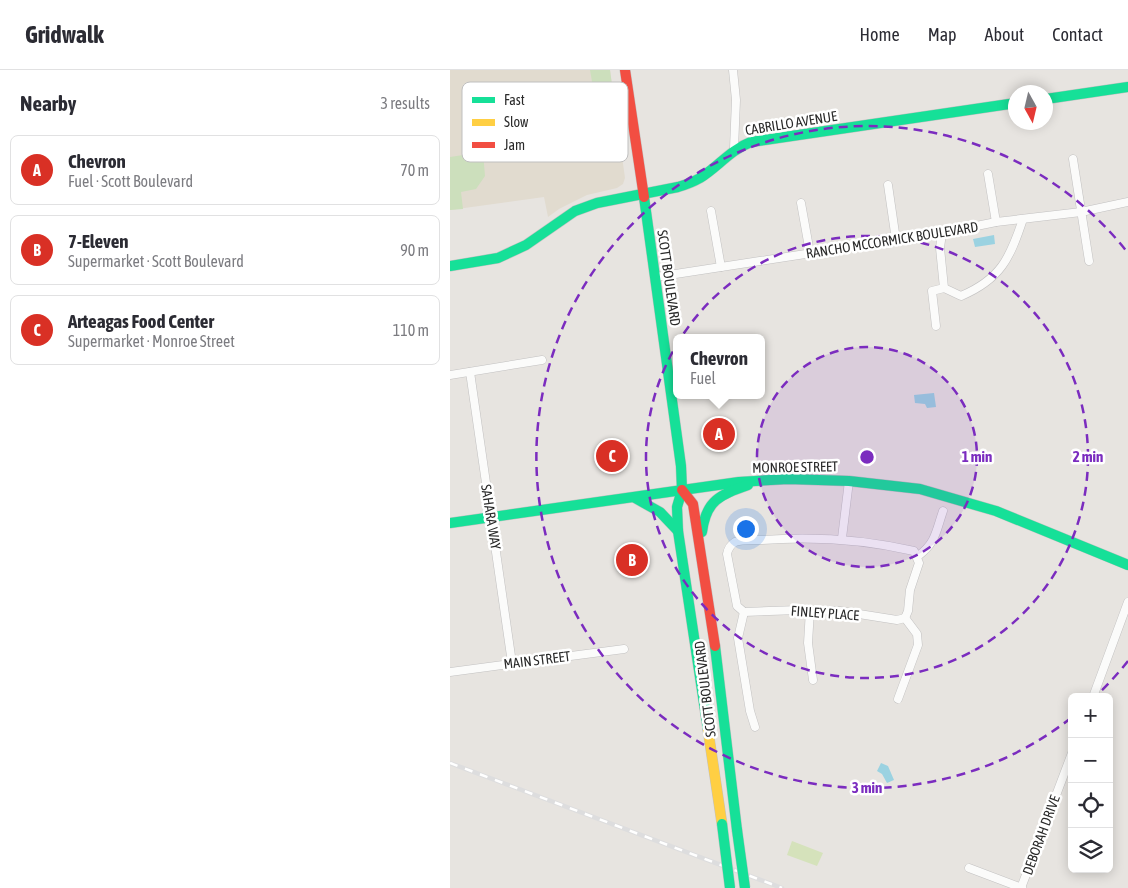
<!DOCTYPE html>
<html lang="en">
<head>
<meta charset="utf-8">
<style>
	body { margin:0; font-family:"Asap Condensed",sans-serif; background:#f2f2f3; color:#2b2b33 }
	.controls { position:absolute; right:15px; bottom:15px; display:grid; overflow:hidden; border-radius:8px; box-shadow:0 2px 12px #0003 }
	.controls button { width:45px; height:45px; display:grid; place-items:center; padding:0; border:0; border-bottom:1px solid #e1e1e2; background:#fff; color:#2b2b33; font:25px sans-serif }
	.compass { position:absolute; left:558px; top:15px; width:45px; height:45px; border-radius:50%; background:#fff; box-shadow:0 2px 12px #0003; rotate:172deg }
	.you { position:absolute; left:295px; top:458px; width:18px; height:18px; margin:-12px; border:4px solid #fff; border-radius:50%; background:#1a73e8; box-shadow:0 0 0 8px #1a73e833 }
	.badge { display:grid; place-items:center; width:32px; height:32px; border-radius:50%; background:#d93025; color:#fff; font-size:16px; font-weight:700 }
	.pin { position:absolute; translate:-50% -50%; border:2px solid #fff; box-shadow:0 1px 5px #0006 }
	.popup { position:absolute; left:223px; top:264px; width:92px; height:65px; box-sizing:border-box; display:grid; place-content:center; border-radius:8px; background:#fff; filter:drop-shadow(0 1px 4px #0005); font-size:16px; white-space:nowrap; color:#7c7c81 }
	.popup b { font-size:19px; color:#2b2b33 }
	.popup::after { content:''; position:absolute; left:50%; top:100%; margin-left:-10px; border:10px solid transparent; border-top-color:#fff }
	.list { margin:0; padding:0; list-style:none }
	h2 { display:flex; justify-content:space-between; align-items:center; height:65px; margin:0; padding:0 20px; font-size:21px }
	h2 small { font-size:16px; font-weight:400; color:#7c7c81 }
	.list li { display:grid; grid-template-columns:32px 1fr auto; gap:15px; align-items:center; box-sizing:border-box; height:70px; margin:0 10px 10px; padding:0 10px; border:1px solid #e1e1e2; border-radius:8px }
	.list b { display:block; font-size:19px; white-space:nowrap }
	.list p { margin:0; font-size:16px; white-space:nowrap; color:#7c7c81 }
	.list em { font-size:16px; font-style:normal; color:#7c7c81 }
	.icon { flex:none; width:28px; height:28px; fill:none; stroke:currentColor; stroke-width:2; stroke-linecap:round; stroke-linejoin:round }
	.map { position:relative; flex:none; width:678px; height:818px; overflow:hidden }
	header { display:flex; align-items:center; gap:30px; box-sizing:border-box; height:70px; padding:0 25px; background:#fff; border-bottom:1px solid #e1e1e2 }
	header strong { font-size:24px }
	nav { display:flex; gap:28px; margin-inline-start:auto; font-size:18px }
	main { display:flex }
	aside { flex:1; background:#fff }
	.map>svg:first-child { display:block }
	.education { fill:#e1dbcf }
	.green { fill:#ccdfbc }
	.pitch { fill:#d5e2bb }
	.water { fill:#9bd2e1 }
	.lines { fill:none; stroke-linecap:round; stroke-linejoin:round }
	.street-casing { stroke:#c2c1c1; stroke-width:9 }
	.fast-casing { stroke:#c2c1c1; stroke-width:11 }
	.slow-casing { stroke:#c2c1c1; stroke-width:11 }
	.jam-casing { stroke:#c2c1c1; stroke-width:11 }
	.street { stroke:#fbfbfa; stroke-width:8 }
	.fast { stroke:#16e098; stroke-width:10 }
	.slow { stroke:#ffcf43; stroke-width:10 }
	.jam { stroke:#f24e42; stroke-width:10 }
	.rail-casing { stroke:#ddddde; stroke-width:4.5 }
	.rail { stroke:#fff; stroke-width:2.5; stroke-dasharray:8; stroke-linecap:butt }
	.fast-bridge-casing { stroke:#c2c1c1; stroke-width:11; stroke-linecap:butt }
	.fast-bridge { stroke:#16e098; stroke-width:10 }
	.ring { fill:none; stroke:#7b2cbf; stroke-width:2.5; stroke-dasharray:9 6 }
	.labels { text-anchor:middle; stroke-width:5; stroke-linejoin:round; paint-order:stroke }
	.street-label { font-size:14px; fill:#2a2a2a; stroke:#fff }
	.key { fill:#fff; stroke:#bfbfbf; stroke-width:1 }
	.key-label { font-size:14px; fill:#2a2a2a }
	.centre { fill:#7b2cbf; stroke:#fff; stroke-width:2.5 }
	.ring-label { font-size:15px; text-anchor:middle; font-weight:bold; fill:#7b2cbf; stroke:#fff; stroke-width:5; stroke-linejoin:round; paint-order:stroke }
</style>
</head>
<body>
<header>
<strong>Gridwalk</strong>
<nav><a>Home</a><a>Map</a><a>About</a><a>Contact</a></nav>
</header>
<main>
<aside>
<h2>Nearby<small>3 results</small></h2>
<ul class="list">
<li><span class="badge">A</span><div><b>Chevron</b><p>Fuel · Scott Boulevard</p></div><em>70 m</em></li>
<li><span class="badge">B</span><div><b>7-Eleven</b><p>Supermarket · Scott Boulevard</p></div><em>90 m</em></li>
<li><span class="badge">C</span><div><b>Arteagas Food Center</b><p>Supermarket · Monroe Street</p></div><em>110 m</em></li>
</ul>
</aside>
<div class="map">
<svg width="678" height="818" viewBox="0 0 678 818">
	<rect width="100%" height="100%" fill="#e7e4e0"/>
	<!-- education -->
	<path class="education" d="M 0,0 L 160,0 L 175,108 L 173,114 L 167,118 L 137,125 L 109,139 L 98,147 L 94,127 L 0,140 Z"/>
	<!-- green -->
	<g class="green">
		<path d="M 140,0 L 160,0 L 163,23 L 161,24 L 145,29 Z"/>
		<path d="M 33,82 L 35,106 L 26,119 L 11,122 L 13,139 L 0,140 L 0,87 Z"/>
	</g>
	<!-- pitch -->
	<path class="pitch" d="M 342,771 L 373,783 L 367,796 L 337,785 Z"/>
	<!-- water -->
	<g class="water">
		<path d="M 544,165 L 545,174 L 525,177 L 523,169 Z"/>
		<path d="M 484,323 L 486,337 L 477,338 L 475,334 L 465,333 L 464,325 Z"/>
		<path d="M 431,693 L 438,696 L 444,710 L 437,713 L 432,704 L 427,701 Z"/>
	</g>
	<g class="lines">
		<!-- street casing -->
		<g class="street-casing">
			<g id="street">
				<path d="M 283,0 L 286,30 L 284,78"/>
				<path d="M 623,89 L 639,191"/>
				<path d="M 538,104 L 546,152"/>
				<path d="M 438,115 L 446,170"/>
				<path d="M 351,133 L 360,183"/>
				<path d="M 261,141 L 271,197"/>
				<path d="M 492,163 L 490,178 L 494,218 L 511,226 C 551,209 560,188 573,149"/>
				<path d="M 206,207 L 492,163 L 546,152 L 631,142 L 678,132"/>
				<path d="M 486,256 L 482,221 L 494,218"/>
				<path d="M 20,302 L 62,593"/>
				<path d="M 0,305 L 92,290"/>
				<path d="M 392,468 L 399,411"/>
				<path d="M 468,486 C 486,473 486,461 493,441"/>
				<path d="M 360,540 L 358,573 L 363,610"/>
				<path d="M 294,542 L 287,536 L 277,484 C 278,479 280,475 285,472 C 292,469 304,470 312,470 C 365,466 412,469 464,481 L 469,493 L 460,520 L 458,541 L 455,548"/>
				<path d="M 294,542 L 349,540 L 390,541 L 447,550 L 455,548"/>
				<path d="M 294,542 L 288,568 L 300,641 L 305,657"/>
				<path d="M 0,602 L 174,579"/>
				<path d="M 643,627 L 678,532"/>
				<path d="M 448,629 L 468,575 L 467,564 L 455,548"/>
				<path d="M 519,798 L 572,818"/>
				<path d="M 571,818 L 622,683"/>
			</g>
		</g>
		<!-- fast casing -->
		<g class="fast-casing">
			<g id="fast">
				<path d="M 596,29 L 678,17"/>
				<path d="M 194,127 L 231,396 L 232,420 L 227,437 L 228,461 L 258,660"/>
				<path d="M 0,196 L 48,188 L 76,175 L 125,141 L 147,133 L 228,117 C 235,115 243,112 250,108 C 268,97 280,80 301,72 L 566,33"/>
				<path d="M 185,428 L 210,442 L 228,461"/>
				<path d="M 0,453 L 289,412 L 338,409 L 399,411 L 470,419 L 546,441 L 678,495"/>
				<path d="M 252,462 C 256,430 270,425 298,415"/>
				<path d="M 265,576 L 287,760"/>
			</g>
		</g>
		<!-- slow casing -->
		<g class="slow-casing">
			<path id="slow" d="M 258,660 L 272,754"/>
		</g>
		<!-- jam casing -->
		<g class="jam-casing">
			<g id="jam">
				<path d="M 175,0 L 194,127"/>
				<path d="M 232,420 L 243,434 L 265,576"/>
			</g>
		</g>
		<!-- street -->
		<use href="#street" class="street"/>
		<!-- fast -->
		<use href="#fast" class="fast"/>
		<!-- slow -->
		<use href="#slow" class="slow"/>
		<!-- jam -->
		<use href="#jam" class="jam"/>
		<!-- rail casing -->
		<g class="rail-casing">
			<path id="rail" d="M 0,693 L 332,818"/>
		</g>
		<!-- rail -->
		<use href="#rail" class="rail"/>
		<!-- fast-bridge casing -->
		<g class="fast-bridge-casing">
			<g id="fast-bridge">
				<path d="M 272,754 L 280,818"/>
				<path d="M 287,760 L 295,818"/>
			</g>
		</g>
		<!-- fast-bridge -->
		<use href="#fast-bridge" class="fast-bridge"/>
	</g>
	<!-- distance rings -->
	<circle cx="417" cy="387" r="110" fill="#7b2cbf" fill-opacity=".12"/>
	<g class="ring">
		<circle cx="417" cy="387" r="110"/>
		<circle cx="417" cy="387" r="221"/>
		<path d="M678 591A331 331 0 0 1 647 625M621 648A331 331 0 1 1 678 183"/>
	</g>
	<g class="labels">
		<!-- street labels -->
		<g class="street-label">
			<text transform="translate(341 53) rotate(-9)" y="5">CABRILLO AVENUE</text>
			<text transform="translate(442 170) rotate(-9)" y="5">RANCHO MCCORMICK BOULEVARD</text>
			<text transform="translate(219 208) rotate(82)" y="5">SCOTT BOULEVARD</text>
			<text transform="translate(345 397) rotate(-1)" y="5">MONROE STREET</text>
			<text transform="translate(41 447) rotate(81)" y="5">SAHARA WAY</text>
			<text transform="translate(375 543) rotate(4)" y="5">FINLEY PLACE</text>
			<text transform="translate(87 590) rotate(-7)" y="5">MAIN STREET</text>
			<text transform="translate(255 619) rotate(-97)" y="5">SCOTT BOULEVARD</text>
			<text transform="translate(591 765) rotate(-70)" y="5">DEBORAH DRIVE</text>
		</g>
	</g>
	<!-- legend -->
	<rect x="12" y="12" width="166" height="80" rx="8" class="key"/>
	<rect x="22" y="27" width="23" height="6" fill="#16e098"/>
	<rect x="22" y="49" width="23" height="7" fill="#ffcf43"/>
	<rect x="22" y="72" width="23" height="6" fill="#f24e42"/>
	<g class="key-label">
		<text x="54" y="35">Fast</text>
		<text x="54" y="57">Slow</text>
		<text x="54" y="80">Jam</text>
	</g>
	<circle cx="417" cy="387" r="8" class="centre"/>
	<g class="ring-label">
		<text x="527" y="392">1 min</text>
		<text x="638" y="392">2 min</text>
		<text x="417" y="723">3 min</text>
	</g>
</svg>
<div class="controls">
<button>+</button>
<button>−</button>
<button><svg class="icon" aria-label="locate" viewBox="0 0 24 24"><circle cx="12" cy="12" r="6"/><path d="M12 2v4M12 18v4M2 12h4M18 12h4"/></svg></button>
<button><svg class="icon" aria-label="layers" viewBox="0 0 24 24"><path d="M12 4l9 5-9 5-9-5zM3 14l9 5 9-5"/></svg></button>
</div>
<svg class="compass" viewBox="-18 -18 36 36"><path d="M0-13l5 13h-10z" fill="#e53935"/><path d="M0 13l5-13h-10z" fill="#7c7c81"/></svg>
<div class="you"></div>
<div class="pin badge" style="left:269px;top:364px">A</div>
<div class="popup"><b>Chevron</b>Fuel</div>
<div class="pin badge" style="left:182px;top:490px">B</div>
<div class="pin badge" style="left:162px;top:386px">C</div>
</div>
</main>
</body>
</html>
